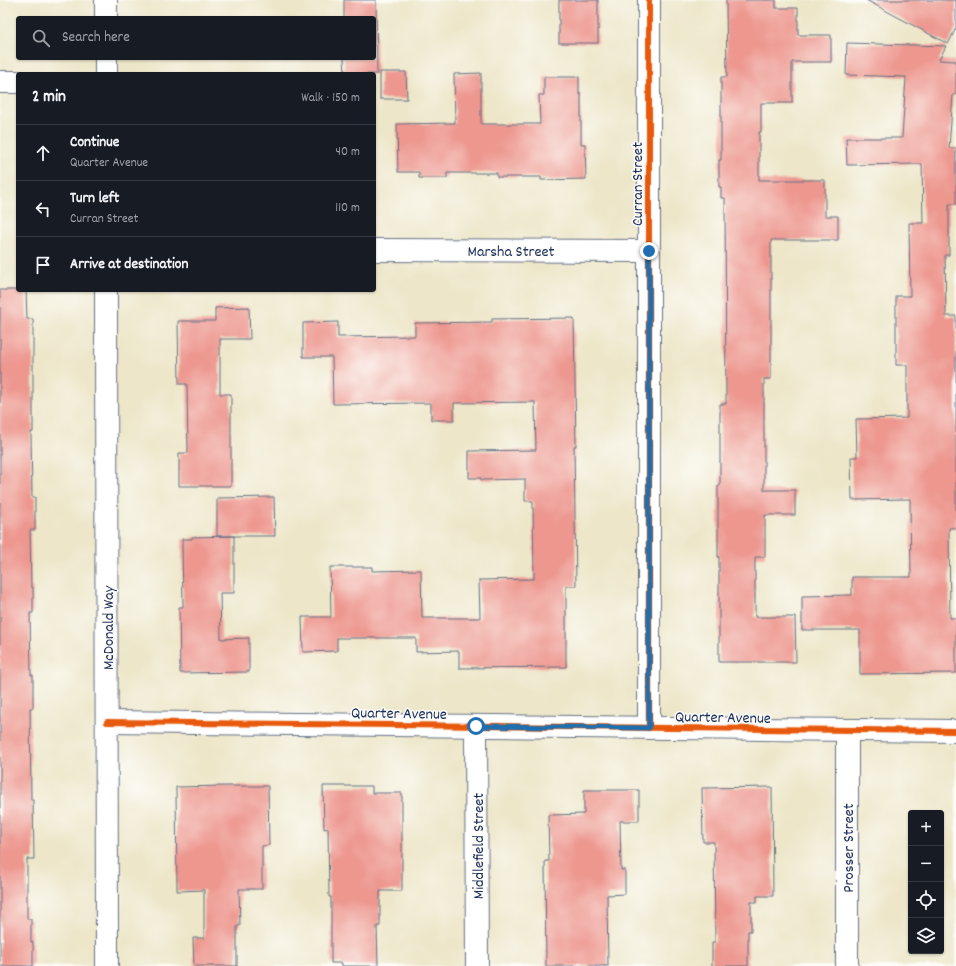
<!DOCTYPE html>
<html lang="en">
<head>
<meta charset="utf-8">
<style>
	body { margin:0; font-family:Dekko,sans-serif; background:#242831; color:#f1f3f6 }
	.controls { position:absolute; right:12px; bottom:12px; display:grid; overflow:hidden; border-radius:4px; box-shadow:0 1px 3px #0004 }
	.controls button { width:36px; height:36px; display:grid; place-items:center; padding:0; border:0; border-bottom:1px solid #363941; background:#171b24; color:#f1f3f6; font:20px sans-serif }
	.stop { position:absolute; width:12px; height:12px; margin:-9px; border:3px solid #1f6fb2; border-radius:50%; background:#fff }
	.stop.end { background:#1f6fb2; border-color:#fff; box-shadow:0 1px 4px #0008 }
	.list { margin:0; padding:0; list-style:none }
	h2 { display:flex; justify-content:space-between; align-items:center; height:52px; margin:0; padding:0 16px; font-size:17px }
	h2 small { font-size:13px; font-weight:400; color:#9ea1a6 }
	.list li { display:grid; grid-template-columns:26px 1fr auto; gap:12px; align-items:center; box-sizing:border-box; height:56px; padding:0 16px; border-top:1px solid #363941 }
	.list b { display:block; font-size:15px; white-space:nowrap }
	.list p { margin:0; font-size:13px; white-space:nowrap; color:#9ea1a6 }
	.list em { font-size:13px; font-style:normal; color:#9ea1a6 }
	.icon { flex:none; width:22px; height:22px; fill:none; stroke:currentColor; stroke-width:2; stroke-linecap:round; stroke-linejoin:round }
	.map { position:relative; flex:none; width:956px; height:966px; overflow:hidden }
	.search { position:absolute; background:#171b24; box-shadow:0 1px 3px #0004; left:16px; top:16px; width:360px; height:44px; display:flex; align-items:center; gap:10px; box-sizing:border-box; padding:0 14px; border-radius:4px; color:#9ea1a6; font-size:15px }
	.panel { position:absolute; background:#171b24; box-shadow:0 1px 3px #0004; left:16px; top:72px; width:360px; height:220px; border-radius:4px }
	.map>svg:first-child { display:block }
	.building { fill:#ed978f }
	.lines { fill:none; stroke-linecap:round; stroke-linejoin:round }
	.minor-casing { stroke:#646f83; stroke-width:24 }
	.minor { stroke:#fff; stroke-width:22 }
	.cycleway-casing { stroke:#fdfcf7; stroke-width:8 }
	.cycleway { stroke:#e8590c; stroke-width:6 }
	.route { stroke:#1f6fb2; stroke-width:5 }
	.labels { text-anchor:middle; stroke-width:3; stroke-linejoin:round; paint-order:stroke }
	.street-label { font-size:16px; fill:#1b2f5e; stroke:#fdfcf7 }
</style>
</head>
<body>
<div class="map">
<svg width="956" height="966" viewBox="0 0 956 966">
	<rect width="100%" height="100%" fill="#fdfcf7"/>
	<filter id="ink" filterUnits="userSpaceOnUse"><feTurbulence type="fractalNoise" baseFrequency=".025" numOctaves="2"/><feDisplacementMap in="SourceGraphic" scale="8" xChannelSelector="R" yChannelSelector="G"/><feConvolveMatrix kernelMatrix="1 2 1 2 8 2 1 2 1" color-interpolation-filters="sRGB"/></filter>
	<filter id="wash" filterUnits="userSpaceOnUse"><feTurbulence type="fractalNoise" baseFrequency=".012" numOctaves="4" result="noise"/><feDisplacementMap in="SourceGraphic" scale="16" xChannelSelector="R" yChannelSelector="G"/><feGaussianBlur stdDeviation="0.9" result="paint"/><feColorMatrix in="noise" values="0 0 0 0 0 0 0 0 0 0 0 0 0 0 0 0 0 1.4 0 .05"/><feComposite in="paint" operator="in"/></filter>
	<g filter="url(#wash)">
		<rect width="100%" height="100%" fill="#ede6c9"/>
		<g id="blocks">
			<!-- building -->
			<g class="building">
				<path d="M 344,0 L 376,0 L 377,74 L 345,74 L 344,58 L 374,58 L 374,18 L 344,18 Z"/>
				<rect x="559" y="0" width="39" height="43"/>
				<path d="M 726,0 L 776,0 L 776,8 L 798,8 L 798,35 L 831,35 L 831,62 L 792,62 L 792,103 L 761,103 L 761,132 L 759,132 L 759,180 L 825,180 L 825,216 L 838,216 L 838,240 L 771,240 L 771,379 L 764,379 L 764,490 L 795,490 L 795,515 L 765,515 L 765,557 L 755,557 L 755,617 L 795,617 L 796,662 L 719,662 L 719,557 L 718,557 L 718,486 L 720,486 L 720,404 L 726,404 L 725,198 L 721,198 L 721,187 L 719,187 L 719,160 L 721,160 L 721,77 L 727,77 Z"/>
				<path d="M 866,0 L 956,0 L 956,28 L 948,44 Z"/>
				<path d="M 847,43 L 946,46 L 939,60 L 956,61 L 956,95 L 953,95 L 949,148 L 956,148 L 956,204 L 949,204 L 949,255 L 945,255 L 946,316 L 956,316 L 956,528 L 949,528 L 950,618 L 956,618 L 956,673 L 860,674 L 860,630 L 802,630 L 802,596 L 852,595 L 852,577 L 911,577 L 910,499 L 852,500 L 851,457 L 857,457 L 856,419 L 907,418 L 907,365 L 896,365 L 896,296 L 910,296 L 909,223 L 923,223 L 922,164 L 847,165 L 846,138 L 902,138 L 906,77 L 846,75 Z"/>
				<path d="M 380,72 L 406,72 L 407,99 L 380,99 Z"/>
				<path d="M 481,73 L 481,124 L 540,124 L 539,95 L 544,95 L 544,77 L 579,77 L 579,94 L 581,94 L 581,144 L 585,144 L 586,179 L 541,180 L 541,177 L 497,177 L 497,173 L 447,173 L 447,178 L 419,178 L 419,172 L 398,172 L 397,124 L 455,123 L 454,74 Z"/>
				<path d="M 0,290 L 26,290 L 27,319 L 33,319 L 33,432 L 31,432 L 32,497 L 35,497 L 35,530 L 30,530 L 31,587 L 33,587 L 33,613 L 30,613 L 31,675 L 33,675 L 33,708 L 30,708 L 31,800 L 33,800 L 34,859 L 27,859 L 27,919 L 31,919 L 31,942 L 33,942 L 33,966 L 0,966 Z"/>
				<path d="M 249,307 L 250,339 L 220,339 L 220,394 L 231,394 L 231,486 L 179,486 L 179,453 L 188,453 L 187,384 L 179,384 L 178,321 L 215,321 L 215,308 Z"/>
				<path d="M 574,318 L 576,446 L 574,446 L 576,586 L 566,586 L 566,667 L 459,668 L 459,651 L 416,652 L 416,638 L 337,638 L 337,651 L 303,652 L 302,617 L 331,617 L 330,567 L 372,567 L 372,571 L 421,570 L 422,618 L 480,618 L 479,580 L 534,579 L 533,501 L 525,501 L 525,479 L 481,480 L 481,478 L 469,478 L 469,451 L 536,450 L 535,402 L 454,403 L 454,420 L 431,420 L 431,403 L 333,404 L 332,357 L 303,357 L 303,323 L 338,322 L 338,337 L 415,336 L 415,323 L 492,322 L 492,319 Z"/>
				<path d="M 274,497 L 275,536 L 217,536 L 217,498 Z"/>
				<path d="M 234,536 L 234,593 L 220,593 L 221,639 L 249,638 L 249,672 L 180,673 L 179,607 L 183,607 L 182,539 L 192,539 L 192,537 Z"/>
				<path d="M 228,786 L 268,786 L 269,845 L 262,846 L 262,889 L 239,889 L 240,926 L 237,926 L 237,966 L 194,966 L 193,938 L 204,938 L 204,890 L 177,891 L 176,787 Z"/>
				<path d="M 323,786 L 372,786 L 372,793 L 402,793 L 402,891 L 380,891 L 380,926 L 377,926 L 378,966 L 342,966 L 342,963 L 331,963 L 331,897 L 329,897 L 328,828 L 324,829 Z"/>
				<path d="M 772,787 L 773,896 L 757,896 L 757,902 L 751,902 L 751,931 L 748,931 L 748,966 L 712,966 L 712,942 L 715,942 L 714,842 L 703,842 L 702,788 Z"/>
				<path d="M 584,790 L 639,790 L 639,821 L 620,821 L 621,870 L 625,870 L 625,894 L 607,895 L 608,966 L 546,966 L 545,861 L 549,861 L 548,815 L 584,814 Z"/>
			</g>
		</g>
	</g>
	<g filter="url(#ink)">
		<use href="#blocks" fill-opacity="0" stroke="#646f83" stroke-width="1"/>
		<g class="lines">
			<!-- minor casing -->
			<g class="minor-casing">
				<g id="minor">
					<path d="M 106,0 L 106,18"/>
					<path d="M 649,0 L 649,728"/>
					<path d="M 106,58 L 106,74"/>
					<path d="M 0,82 L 18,82"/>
					<path d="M 374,250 L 649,251"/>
					<path d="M 106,290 L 107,966"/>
					<path d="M 107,722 L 956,731"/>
					<path d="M 476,726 L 477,966"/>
					<path d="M 847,730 L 847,966"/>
				</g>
			</g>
			<!-- minor -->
			<use href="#minor" class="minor"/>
			<!-- cycleway casing -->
			<g class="cycleway-casing">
				<g id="cycleway">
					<path d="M 649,0 L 649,728"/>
					<path d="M 107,722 L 956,731"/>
				</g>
			</g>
			<!-- cycleway -->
			<use href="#cycleway" class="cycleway"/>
		</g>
	</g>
	<g class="lines" filter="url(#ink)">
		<!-- route -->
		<path class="route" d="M 476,726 L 649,728 L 649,251"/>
	</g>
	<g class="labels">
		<!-- street labels -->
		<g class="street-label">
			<text transform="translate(636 184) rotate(-90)" y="6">Curran Street</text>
			<text x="511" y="256">Marsha Street</text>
			<text transform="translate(107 628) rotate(-90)" y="6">McDonald Way</text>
			<text transform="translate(399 712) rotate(1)" y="6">Quarter Avenue</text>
			<text transform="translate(723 716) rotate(1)" y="6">Quarter Avenue</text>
			<text transform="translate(477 846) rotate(-90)" y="6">Middlefield Street</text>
			<text transform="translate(847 848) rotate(-90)" y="6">Prosser Street</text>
		</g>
	</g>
</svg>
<div class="controls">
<button>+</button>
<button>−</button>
<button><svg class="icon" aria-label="locate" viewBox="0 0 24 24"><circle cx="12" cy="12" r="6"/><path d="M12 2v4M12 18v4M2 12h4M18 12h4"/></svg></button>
<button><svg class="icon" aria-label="layers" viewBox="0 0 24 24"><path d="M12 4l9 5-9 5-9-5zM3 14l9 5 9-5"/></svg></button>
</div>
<div class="stop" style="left:476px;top:726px"></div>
<div class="stop end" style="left:649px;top:251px"></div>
<div class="search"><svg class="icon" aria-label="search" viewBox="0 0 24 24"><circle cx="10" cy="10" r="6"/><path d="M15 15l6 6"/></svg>Search here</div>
<section class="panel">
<h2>2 min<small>Walk · 150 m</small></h2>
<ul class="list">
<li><svg class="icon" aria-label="ahead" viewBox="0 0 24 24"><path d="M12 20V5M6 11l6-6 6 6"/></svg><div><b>Continue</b><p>Quarter Avenue</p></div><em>40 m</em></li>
<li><svg class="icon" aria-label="left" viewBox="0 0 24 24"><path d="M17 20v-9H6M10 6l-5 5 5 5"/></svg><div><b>Turn left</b><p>Curran Street</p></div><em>110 m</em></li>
<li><svg class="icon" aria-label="arrive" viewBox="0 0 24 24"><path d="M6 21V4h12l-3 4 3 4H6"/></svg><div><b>Arrive at destination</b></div></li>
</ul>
</section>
</div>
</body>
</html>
